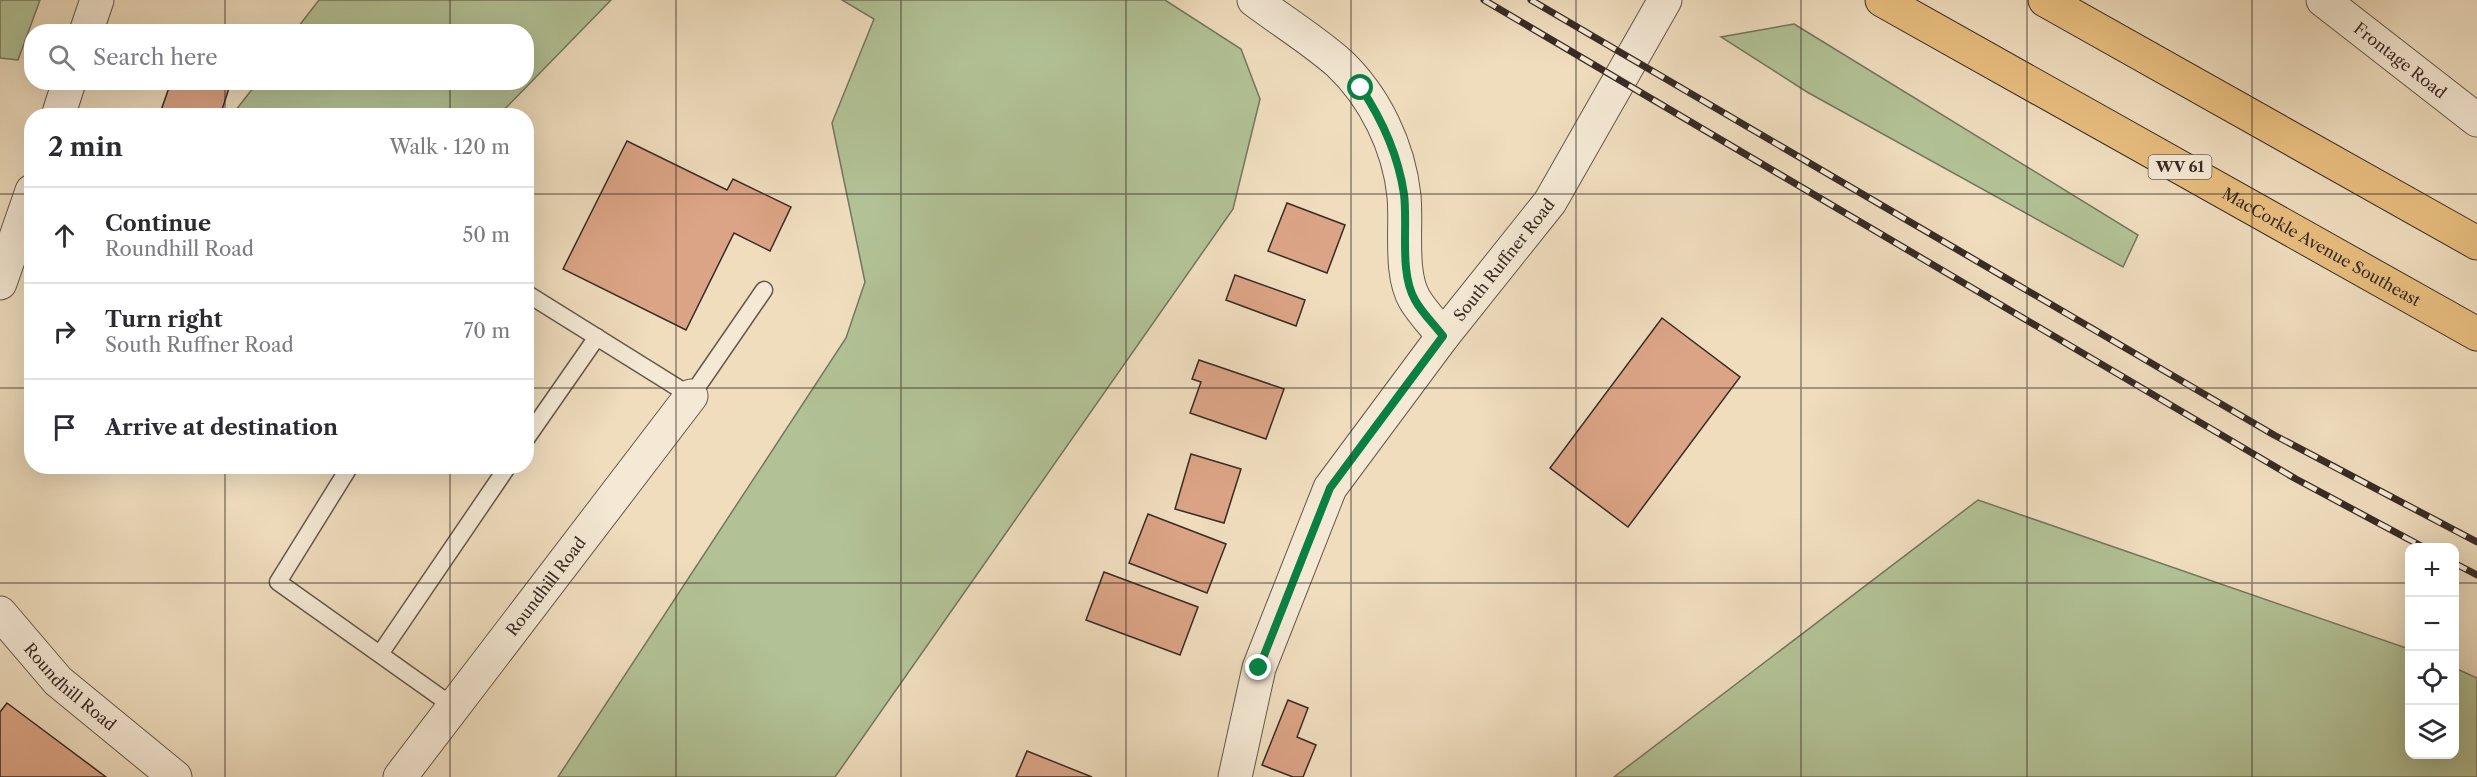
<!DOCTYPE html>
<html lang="en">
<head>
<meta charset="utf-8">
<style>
	body { margin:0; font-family:"Libre Caslon Text",serif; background:#f7f7f7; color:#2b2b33 }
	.controls { position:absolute; right:18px; bottom:18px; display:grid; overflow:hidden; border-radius:12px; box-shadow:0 6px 24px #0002 }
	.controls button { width:54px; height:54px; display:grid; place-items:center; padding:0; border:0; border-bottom:2px solid #e1e1e2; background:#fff; color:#2b2b33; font:30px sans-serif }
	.stop { position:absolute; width:18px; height:18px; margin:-14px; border:4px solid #0b8043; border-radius:50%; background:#fff }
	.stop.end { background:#0b8043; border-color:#fff; box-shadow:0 2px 6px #0008 }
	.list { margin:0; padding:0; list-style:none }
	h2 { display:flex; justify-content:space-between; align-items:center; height:78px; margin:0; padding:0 24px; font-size:26px }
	h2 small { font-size:20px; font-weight:400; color:#7c7c81 }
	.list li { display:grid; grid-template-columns:39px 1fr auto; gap:18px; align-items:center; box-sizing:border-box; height:96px; padding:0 24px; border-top:2px solid #e1e1e2 }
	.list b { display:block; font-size:22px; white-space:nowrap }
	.list p { margin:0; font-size:20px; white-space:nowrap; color:#7c7c81 }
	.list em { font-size:20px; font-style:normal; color:#7c7c81 }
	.icon { flex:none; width:33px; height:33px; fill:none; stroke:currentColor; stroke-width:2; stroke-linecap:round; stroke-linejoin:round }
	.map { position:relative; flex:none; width:2477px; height:777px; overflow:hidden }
	.search { position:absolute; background:#fff; box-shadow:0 6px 24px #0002; left:24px; top:24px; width:510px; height:66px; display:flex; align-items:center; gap:15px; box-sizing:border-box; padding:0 21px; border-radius:24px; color:#7c7c81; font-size:22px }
	.panel { position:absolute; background:#fff; box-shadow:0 6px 24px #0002; left:24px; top:108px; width:510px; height:366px; border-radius:24px }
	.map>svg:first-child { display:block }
	.green { fill:#b2c296; stroke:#75765e; stroke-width:1.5 }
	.building { fill:#dba486; stroke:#382b25; stroke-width:1.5 }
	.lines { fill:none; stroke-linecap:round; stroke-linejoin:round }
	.service-casing { stroke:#66584b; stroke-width:19 }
	.minor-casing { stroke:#66584b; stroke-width:35 }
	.primary-casing { stroke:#382b25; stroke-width:35 }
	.service { stroke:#f5e9d5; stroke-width:16 }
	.minor { stroke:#f5e9d5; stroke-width:33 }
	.primary { stroke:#e8be7f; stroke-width:33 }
	.rail-casing { stroke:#382b25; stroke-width:7 }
	.rail { stroke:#f5e9d5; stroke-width:4.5; stroke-dasharray:14; stroke-linecap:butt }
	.route { stroke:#0b8043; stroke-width:8 }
	.grid { fill:none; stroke:#382b25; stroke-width:1.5; stroke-opacity:0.55 }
	.labels { text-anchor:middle; stroke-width:5; stroke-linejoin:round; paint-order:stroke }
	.shield { fill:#f5e9d5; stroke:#71645a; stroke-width:1.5 }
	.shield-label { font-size:15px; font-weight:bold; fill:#382b25 }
	.street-label { font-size:16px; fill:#382b25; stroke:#f5e9d5 }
</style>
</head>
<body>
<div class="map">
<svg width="2477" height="777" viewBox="0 0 2477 777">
	<rect width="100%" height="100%" fill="#efddbe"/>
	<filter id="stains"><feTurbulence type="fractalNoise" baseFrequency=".00333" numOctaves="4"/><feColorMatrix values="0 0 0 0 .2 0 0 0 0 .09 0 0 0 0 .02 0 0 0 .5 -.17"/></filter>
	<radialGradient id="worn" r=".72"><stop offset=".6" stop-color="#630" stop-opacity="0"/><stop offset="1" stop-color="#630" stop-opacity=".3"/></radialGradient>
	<!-- green -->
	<g class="green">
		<path d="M 0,0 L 40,0 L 18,60 L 0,58 Z"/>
		<path d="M 319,0 L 611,0 L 499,115 L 232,115 L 257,83 L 526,82 L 526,32 L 295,31 Z"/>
		<path d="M 842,0 L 1165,0 L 1241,49 L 1260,99 L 1233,209 L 835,777 L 558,777 L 846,338 L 865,282 L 832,123 L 874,19 Z"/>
		<path d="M 1794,24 L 2138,235 L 2123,267 L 1807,92 L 1721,37 Z"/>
		<path d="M 1978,500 L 2409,649 L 2410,754 L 2454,754 L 2455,668 L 2477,678 L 2477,777 L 1614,777 Z"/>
	</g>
	<!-- building -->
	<g class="building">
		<path d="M 171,82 L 231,82 L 220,116 L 159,116 Z"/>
		<path d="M 627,141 L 727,190 L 733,179 L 791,207 L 770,251 L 734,233 L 686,330 L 563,269 Z"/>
		<path d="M 1287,203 L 1345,225 L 1327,273 L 1268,251 Z"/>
		<path d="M 1235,275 L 1305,300 L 1296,326 L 1226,300 Z"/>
		<path d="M 1662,318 L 1740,377 L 1628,527 L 1550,468 Z"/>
		<path d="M 1199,360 L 1284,389 L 1266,439 L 1190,413 L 1201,382 L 1192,379 Z"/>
		<path d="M 1191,454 L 1241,469 L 1224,523 L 1175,509 Z"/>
		<path d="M 1148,514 L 1226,544 L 1207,593 L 1129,563 Z"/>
		<path d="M 1104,572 L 1198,607 L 1180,655 L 1086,620 Z"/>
		<path d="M 1288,700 L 1308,708 L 1297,737 L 1316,745 L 1303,777 L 1293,777 L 1262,765 Z"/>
		<path d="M 7,703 L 106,777 L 0,777 L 0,712 Z"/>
		<path d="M 1027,751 L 1092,777 L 1016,777 Z"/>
	</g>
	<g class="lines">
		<!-- service casing -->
		<g class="service-casing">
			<g id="service">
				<path d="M 526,293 L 691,396 L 764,290"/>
				<path d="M 526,439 L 597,337"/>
				<path d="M 350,466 L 278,582 L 454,707"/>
				<path d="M 380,654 L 508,466"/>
			</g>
		</g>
		<!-- minor casing -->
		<g class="minor-casing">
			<g id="minor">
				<path d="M 1254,0 C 1282,21 1313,40 1339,63 C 1375,97 1399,147 1404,196 C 1407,226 1399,274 1415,300 C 1423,313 1434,324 1443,336"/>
				<path id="s1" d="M 2323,0 L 2477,120"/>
				<path d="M 86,32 L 97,0"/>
				<path d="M 58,116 L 69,82"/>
				<path d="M 0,283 L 32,191"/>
				<path id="s2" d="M 0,613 L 58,681 L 175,777"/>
				<path id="s3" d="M 400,777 L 691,396"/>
				<path id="s4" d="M 1235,777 L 1259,668 L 1330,488 L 1443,336 L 1550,202 L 1665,0"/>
			</g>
		</g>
		<!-- primary casing -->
		<g class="primary-casing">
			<g id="primary">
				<path id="s5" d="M 1882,0 L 2477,334"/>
				<path d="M 2045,0 L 2477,243"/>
			</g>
		</g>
		<!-- service -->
		<use href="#service" class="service"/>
		<!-- minor -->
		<use href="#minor" class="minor"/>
		<!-- primary -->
		<use href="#primary" class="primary"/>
		<!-- rail casing -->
		<g class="rail-casing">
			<g id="rail">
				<path d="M 1484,0 L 2296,479 L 2425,548"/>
				<path d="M 1531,0 L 2274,435 L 2477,542"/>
				<path d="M 2454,563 L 2477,575"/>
			</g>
		</g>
		<!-- rail -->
		<use href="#rail" class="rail"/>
	</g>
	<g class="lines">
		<!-- route -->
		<path class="route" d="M 1259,668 L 1330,488 L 1443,336 C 1434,324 1422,313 1415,300 C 1399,272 1408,226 1404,194 C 1398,154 1383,121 1361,88"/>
	</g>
	<!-- grid -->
	<path class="grid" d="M 225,0 L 225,32M 450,0 L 450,32M 676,0 L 676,777M 901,0 L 901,777M 1126,0 L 1126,777M 1351,0 L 1351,777M 1576,0 L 1576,777M 1801,0 L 1801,777M 2027,0 L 2027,777M 2252,0 L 2252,777M 225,82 L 225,116M 450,82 L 450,116M 0,194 L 32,194M 526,194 L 2477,194M 0,388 L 32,388M 526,388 L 2477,388M 225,466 L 225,777M 450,466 L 450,777M 0,583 L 2410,583M 2454,583 L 2477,583"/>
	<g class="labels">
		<!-- shield labels -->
		<rect class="shield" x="2148.5" y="155" width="63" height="24" rx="4.5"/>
		<g class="shield-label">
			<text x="2180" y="172">WV 61</text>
		</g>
		<!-- street labels -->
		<g class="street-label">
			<text dy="6" stroke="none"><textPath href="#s1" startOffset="98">Frontage Road</textPath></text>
			<text dy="6" stroke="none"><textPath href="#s5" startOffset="504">MacCorkle Avenue Southeast</textPath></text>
			<text dy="6" stroke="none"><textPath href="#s4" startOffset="592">South Ruffner Road</textPath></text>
			<text dy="6" stroke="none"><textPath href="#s3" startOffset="240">Roundhill Road</textPath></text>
			<text dy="6" stroke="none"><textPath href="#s2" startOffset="102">Roundhill Road</textPath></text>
		</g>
	</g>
	<rect width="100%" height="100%" filter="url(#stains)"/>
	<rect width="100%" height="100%" fill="url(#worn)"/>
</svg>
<div class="controls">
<button>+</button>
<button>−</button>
<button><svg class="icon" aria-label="locate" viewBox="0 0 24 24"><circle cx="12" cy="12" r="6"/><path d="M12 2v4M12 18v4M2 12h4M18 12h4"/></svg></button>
<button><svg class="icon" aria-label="layers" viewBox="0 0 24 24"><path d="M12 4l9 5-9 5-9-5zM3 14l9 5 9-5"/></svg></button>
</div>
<div class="stop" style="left:1361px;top:88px"></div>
<div class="stop end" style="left:1259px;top:668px"></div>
<div class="search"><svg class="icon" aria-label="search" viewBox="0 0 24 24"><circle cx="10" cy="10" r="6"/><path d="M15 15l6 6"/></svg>Search here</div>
<section class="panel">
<h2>2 min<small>Walk · 120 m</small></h2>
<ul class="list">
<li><svg class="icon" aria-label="ahead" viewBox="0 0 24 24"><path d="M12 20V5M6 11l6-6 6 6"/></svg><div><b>Continue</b><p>Roundhill Road</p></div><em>50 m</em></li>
<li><svg class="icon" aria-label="right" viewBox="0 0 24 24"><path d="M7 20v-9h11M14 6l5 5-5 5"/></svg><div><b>Turn right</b><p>South Ruffner Road</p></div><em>70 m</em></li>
<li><svg class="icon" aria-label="arrive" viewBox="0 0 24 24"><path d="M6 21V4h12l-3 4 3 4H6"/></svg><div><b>Arrive at destination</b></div></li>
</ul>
</section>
</div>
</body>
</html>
